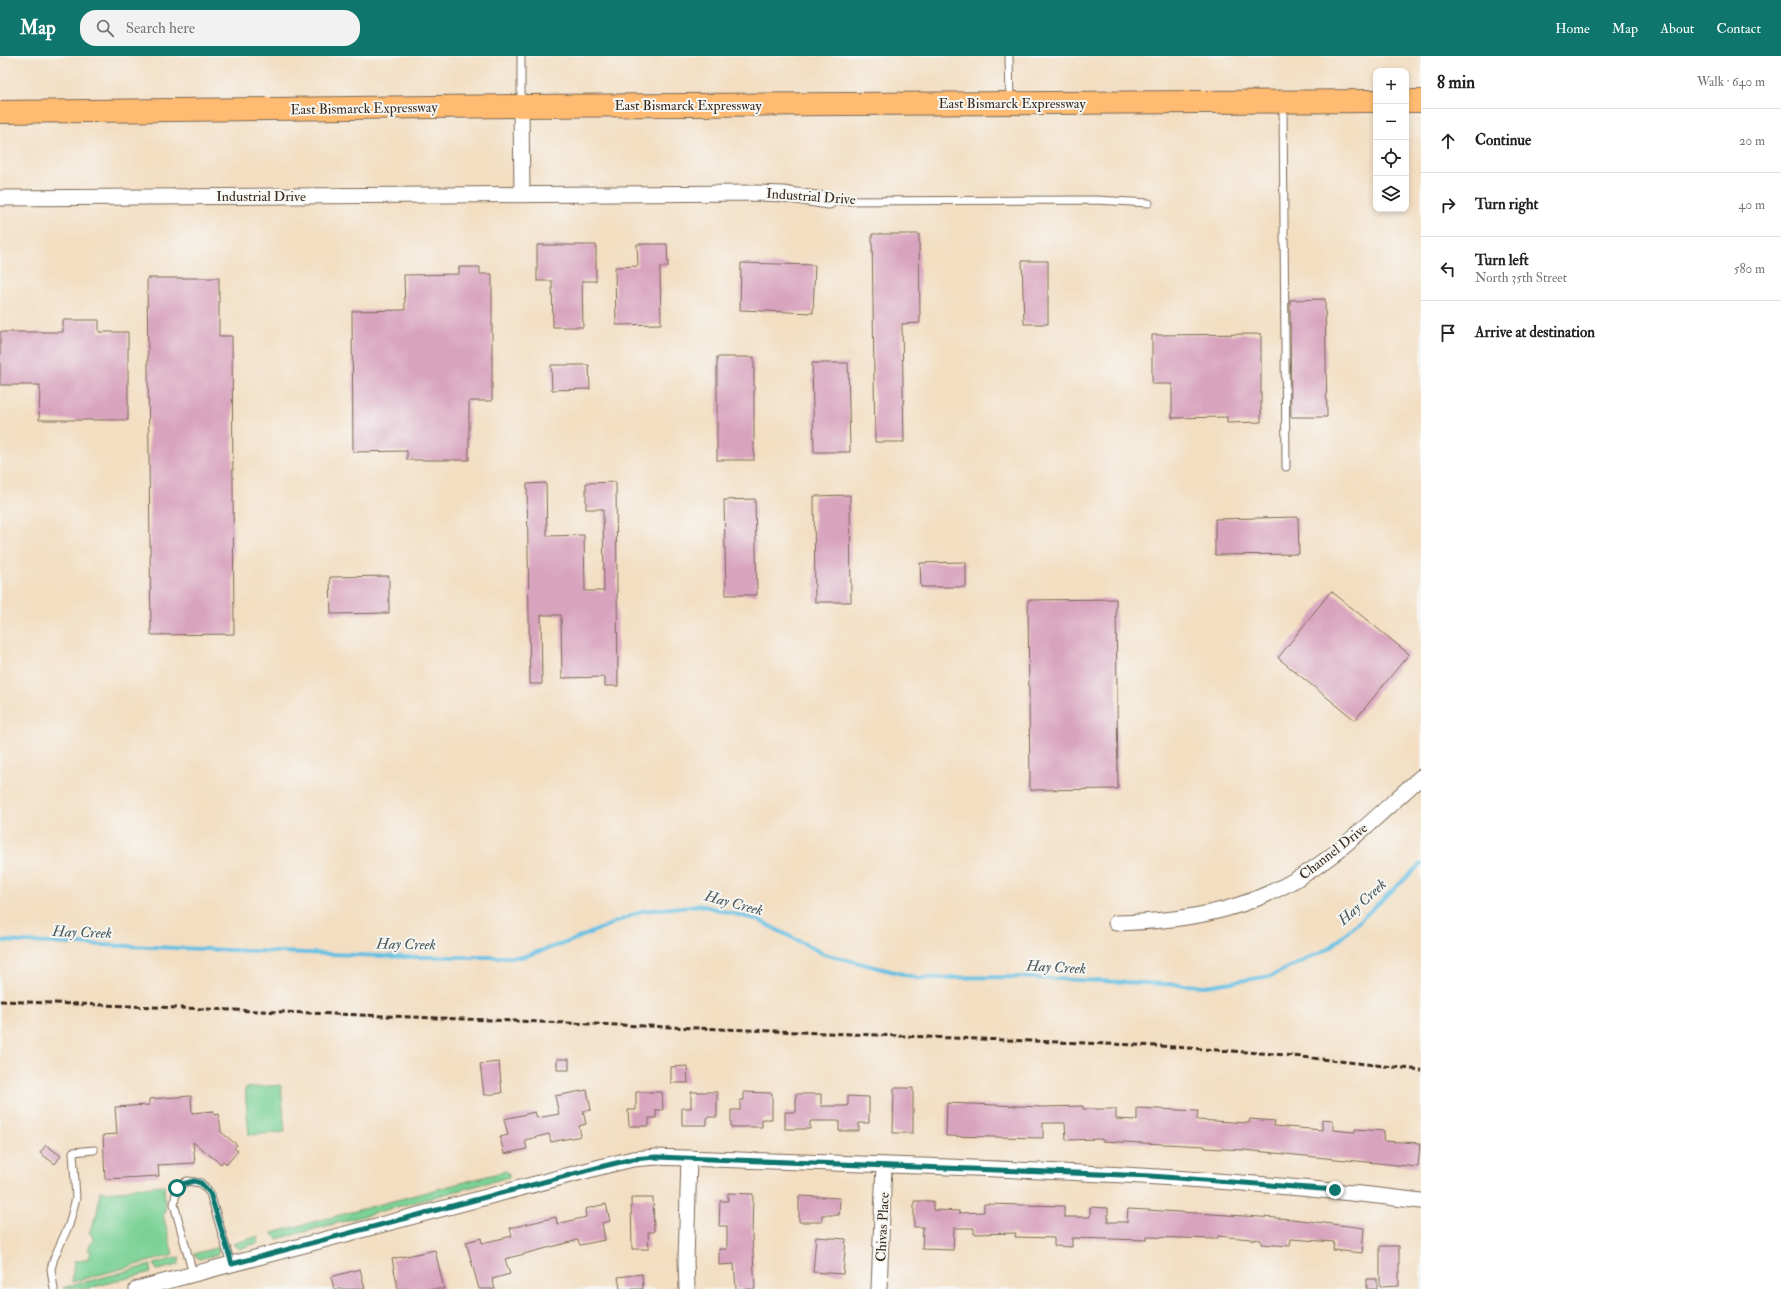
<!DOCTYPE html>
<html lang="en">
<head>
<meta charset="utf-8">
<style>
	body { margin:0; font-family:"IM FELL Double Pica",serif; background:#f2f2f2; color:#222 }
	.controls { position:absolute; right:12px; top:12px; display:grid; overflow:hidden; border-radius:8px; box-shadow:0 2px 6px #0003 }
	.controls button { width:36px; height:36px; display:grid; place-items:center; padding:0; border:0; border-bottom:1px solid #e0e0e0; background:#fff; color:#222; font:20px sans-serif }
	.stop { position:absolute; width:12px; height:12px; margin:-9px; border:3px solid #0f766e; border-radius:50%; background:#fff }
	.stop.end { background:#0f766e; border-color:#fff; box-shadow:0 1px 4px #0008 }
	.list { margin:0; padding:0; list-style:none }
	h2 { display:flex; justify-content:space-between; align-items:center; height:52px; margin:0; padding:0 16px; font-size:17px }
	h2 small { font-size:13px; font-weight:400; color:#767676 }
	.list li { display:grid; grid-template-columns:26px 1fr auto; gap:12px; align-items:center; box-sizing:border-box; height:64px; padding:0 16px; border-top:1px solid #e0e0e0 }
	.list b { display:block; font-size:15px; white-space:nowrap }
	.list p { margin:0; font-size:13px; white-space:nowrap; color:#767676 }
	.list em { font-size:13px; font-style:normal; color:#767676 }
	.icon { flex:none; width:22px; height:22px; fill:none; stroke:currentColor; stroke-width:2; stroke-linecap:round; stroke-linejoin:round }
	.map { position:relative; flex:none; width:1421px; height:1233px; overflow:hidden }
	header { display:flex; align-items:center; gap:24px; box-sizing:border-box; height:56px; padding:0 20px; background:#0f766e; color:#fff }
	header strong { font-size:19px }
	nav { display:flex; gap:22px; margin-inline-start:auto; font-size:14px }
	.search { width:280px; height:36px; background:#f2f2f2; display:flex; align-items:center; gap:10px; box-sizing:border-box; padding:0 14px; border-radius:16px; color:#767676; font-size:15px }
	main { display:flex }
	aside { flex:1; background:#fff }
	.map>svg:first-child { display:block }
	.green { fill:#7bd296; stroke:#5b7e5a }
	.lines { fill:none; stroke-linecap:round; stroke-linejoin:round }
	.stream { stroke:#65c0e3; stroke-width:4 }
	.building { fill:#d8a3bd }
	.service-casing { stroke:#7b6957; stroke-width:9 }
	.minor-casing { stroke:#7b6957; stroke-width:17 }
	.primary-casing { stroke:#7b6957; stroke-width:24 }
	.service { stroke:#fff; stroke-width:7 }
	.minor { stroke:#fff; stroke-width:15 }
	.primary { stroke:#febb71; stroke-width:22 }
	.rail { stroke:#3b2a1e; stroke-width:3; stroke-dasharray:6 3; stroke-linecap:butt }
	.route { stroke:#0f766e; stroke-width:5 }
	.labels { text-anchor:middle; stroke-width:4; stroke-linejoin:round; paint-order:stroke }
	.street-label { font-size:14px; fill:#3b2a1e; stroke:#f6f6f2 }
	.water-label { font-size:15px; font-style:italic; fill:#485759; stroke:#f6f6f2 }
</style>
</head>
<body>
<header>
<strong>Map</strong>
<div class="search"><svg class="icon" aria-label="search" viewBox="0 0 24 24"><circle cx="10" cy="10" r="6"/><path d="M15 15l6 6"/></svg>Search here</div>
<nav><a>Home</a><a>Map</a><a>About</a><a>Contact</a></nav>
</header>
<main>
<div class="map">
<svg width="1421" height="1233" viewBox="0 0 1421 1233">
	<rect width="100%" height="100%" fill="#f6f6f2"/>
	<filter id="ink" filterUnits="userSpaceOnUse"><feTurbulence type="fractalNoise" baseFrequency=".025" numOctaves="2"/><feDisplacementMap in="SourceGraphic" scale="8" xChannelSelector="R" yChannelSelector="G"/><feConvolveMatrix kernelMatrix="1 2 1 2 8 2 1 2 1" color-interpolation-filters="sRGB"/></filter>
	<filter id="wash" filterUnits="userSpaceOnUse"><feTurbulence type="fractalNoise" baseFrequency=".012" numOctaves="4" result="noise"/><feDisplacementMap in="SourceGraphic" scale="16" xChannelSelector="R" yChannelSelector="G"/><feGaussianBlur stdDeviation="0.9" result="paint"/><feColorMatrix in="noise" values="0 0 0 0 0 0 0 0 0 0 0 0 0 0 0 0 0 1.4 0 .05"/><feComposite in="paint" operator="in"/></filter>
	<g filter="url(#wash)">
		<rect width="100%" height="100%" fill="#f3dec2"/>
		<!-- green -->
		<g class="green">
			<path d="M 281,1029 L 285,1076 L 249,1079 L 245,1032 Z"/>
			<path d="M 506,1115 L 509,1118 L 509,1121 L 277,1183 L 272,1177 Z"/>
			<path d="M 164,1129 L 165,1156 L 163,1158 L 173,1199 L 72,1226 L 74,1205 L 86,1204 L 91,1197 L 88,1193 L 93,1184 L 92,1179 L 89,1177 L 97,1157 L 100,1135 L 107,1136 L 129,1134 L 130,1132 Z"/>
			<path d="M 259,1180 L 258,1187 L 238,1193 L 233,1188 Z"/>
			<path d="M 219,1191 L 217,1199 L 199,1203 L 194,1198 Z"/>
			<path d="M 180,1201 L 178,1209 L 157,1214 L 154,1208 Z"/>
			<path d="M 151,1209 L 151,1216 L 86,1233 L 62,1232 Z"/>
		</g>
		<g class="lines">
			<!-- stream -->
			<path class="stream" d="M 0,885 L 406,901 L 522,901 L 571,885 L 642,855 L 700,849 L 758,864 L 824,898 L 918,922 L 1015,921 L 1206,930 L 1271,920 L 1330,892 L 1421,808"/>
		</g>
		<g id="blocks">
			<!-- building -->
			<g class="building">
				<path d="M 872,178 L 919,178 L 920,267 L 902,268 L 904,386 L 875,386 Z"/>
				<path d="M 637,188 L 667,188 L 668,211 L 660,211 L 661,268 L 616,269 L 615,211 L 638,210 Z"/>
				<path d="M 537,189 L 596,189 L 596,225 L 582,225 L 583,271 L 553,271 L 552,225 L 537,225 Z"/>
				<path d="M 1022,205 L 1048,205 L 1048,268 L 1024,268 Z"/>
				<path d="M 741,207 L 815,209 L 813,257 L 740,254 Z"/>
				<path d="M 459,211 L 480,211 L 480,218 L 492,218 L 492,345 L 469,345 L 469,404 L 407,404 L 407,395 L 353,396 L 352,255 L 405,254 L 404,219 L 459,218 Z"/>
				<path d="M 147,222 L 219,222 L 219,280 L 232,280 L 234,578 L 151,579 Z"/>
				<path d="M 1325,243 L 1327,361 L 1291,361 L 1290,244 Z"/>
				<path d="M 63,264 L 99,264 L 99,276 L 128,276 L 128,364 L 39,364 L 40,329 L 0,329 L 0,276 L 63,276 Z"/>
				<path d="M 1261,278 L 1261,366 L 1227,367 L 1227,361 L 1172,362 L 1172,328 L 1152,328 L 1152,279 Z"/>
				<rect x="717" y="301" width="37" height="103"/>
				<path d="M 812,307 L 848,307 L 850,396 L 814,396 Z"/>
				<path d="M 551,309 L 589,309 L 590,333 L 552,334 Z"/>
				<path d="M 616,426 L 618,630 L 605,630 L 605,621 L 562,622 L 561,559 L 541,559 L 542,628 L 530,628 L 527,428 L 546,427 L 547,480 L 584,479 L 585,535 L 604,535 L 603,453 L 586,453 L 586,427 Z"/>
				<path d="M 850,439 L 851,546 L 815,546 L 814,440 Z"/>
				<path d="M 755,443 L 757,539 L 726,539 L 724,444 Z"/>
				<path d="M 1298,461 L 1299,498 L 1215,499 L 1215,463 Z"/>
				<path d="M 966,506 L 966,531 L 921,531 L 920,507 Z"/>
				<path d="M 389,520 L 389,557 L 331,558 L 330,521 Z"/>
				<path d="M 1331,535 L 1409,598 L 1355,664 L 1278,602 Z"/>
				<path d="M 1116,543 L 1118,733 L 1030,734 L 1028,544 Z"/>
				<rect x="557" y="1003" width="12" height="11"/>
				<path d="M 499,1006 L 502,1037 L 484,1039 L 480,1008 Z"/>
				<path d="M 687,1010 L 688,1027 L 671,1027 L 671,1011 Z"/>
				<path d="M 894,1032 L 913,1032 L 913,1077 L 893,1077 Z"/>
				<path d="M 587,1034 L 591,1054 L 583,1055 L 586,1068 L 579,1070 L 581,1080 L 551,1086 L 549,1078 L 525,1084 L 527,1093 L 504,1098 L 500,1081 L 508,1079 L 504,1063 L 535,1056 L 537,1062 L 559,1058 L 555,1040 Z"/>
				<path d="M 636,1036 L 662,1036 L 663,1054 L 656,1054 L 656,1062 L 649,1062 L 649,1070 L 629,1070 L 628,1054 L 636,1054 Z"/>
				<path d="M 691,1036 L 717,1036 L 717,1061 L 707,1061 L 707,1069 L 682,1069 L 682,1052 L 691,1052 Z"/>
				<path d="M 744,1036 L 772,1037 L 772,1063 L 762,1063 L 762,1071 L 731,1071 L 731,1054 L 740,1054 L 740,1044 L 744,1044 Z"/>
				<path d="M 796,1038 L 821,1038 L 821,1050 L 848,1050 L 848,1040 L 869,1041 L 869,1067 L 859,1067 L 859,1075 L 839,1075 L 839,1065 L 810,1065 L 810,1073 L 785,1073 L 785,1056 L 796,1056 Z"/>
				<path d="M 191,1040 L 192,1057 L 214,1055 L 214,1059 L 219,1058 L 221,1076 L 237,1089 L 234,1092 L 238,1095 L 227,1108 L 223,1105 L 221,1108 L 193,1086 L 195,1107 L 158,1109 L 159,1120 L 105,1123 L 103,1079 L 117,1078 L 115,1051 L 149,1049 L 149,1043 Z"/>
				<path d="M 947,1047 L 1043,1051 L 1083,1050 L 1083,1053 L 1116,1053 L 1116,1063 L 1137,1064 L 1137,1052 L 1198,1055 L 1197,1064 L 1249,1067 L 1250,1063 L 1275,1065 L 1274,1070 L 1322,1074 L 1322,1063 L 1333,1064 L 1333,1074 L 1355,1076 L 1355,1073 L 1384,1075 L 1383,1085 L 1420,1087 L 1418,1111 L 1244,1094 L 1205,1092 L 1205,1090 L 1102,1085 L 1102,1083 L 1066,1084 L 1065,1067 L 1043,1067 L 1043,1082 L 946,1080 Z"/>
				<path d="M 46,1089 L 61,1100 L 55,1108 L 40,1097 Z"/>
				<path d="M 728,1137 L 753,1138 L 752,1178 L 755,1233 L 736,1233 L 734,1208 L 719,1209 L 719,1193 L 727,1193 L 727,1170 L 719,1170 L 720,1145 L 728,1145 Z"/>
				<path d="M 799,1140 L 840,1142 L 839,1159 L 822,1159 L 822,1166 L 799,1166 Z"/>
				<path d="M 631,1142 L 653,1142 L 654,1176 L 648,1176 L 649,1193 L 632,1193 Z"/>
				<path d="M 914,1145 L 933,1145 L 933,1154 L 959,1155 L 959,1157 L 984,1156 L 984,1148 L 1064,1150 L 1064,1161 L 1090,1161 L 1090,1151 L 1108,1152 L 1108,1166 L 1127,1166 L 1128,1153 L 1147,1154 L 1292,1163 L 1364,1172 L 1362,1197 L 1333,1194 L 1334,1186 L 1291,1183 L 1290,1190 L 1261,1188 L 1261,1184 L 1218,1180 L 1217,1183 L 1147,1181 L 1147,1184 L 1072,1182 L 1072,1191 L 1054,1190 L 1054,1182 L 1015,1181 L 1016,1177 L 974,1178 L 974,1172 L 954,1172 L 953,1194 L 922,1193 L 923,1171 L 914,1171 Z"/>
				<path d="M 606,1148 L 610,1165 L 602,1167 L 605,1184 L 580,1189 L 578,1184 L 505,1203 L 510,1218 L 492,1223 L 495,1233 L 479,1233 L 466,1186 L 481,1182 L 482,1187 L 512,1180 L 510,1172 L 556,1161 L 557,1168 L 586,1161 L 585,1153 Z"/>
				<path d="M 816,1181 L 846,1183 L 843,1218 L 813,1216 Z"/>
				<path d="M 1380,1190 L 1399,1190 L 1399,1230 L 1380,1231 Z"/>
				<path d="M 435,1194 L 444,1233 L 398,1233 L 392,1203 Z"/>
				<path d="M 360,1213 L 365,1233 L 334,1233 L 331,1221 Z"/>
				<path d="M 642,1218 L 643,1233 L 620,1233 L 618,1221 Z"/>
				<rect x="1367" y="1223" width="10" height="10"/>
			</g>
		</g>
	</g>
	<g filter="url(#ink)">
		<use href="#blocks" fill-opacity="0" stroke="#7b6957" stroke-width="1"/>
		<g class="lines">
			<!-- service casing -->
			<g class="service-casing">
				<g id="service">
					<path d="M 521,0 L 521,48"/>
					<path d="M 1009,0 L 1010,46"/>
					<path d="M 1283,47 L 1286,411"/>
					<path d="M 829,145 L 1096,144 L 1149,147"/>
					<path d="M 193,1218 L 174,1148 L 177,1132 L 187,1125 L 201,1127 L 210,1137 L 231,1208"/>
					<path d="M 54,1233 L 51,1213 L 54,1202 L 69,1169 L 76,1142 L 73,1096 L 94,1094"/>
				</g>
			</g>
			<!-- minor casing -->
			<g class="minor-casing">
				<g id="minor">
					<path d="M 521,50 L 522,138"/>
					<path d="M 0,142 L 756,137 L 783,138 L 829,145"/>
					<path d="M 1116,867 C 1196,865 1261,852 1327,803 C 1360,778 1390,748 1421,721"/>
					<path d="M 137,1233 L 604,1110 L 633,1103 L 656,1101 C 911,1111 1167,1113 1421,1145"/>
					<path d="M 687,1233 L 686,1205 L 689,1102"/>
					<path d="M 879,1233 L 884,1109"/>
				</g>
			</g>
			<!-- primary casing -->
			<g class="primary-casing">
				<g id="primary">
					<path d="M 1406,45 L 1421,45"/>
					<path d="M 0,56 L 521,50 L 1376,45"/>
				</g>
			</g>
			<!-- service -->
			<use href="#service" class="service"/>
			<!-- minor -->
			<use href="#minor" class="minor"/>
			<!-- primary -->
			<use href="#primary" class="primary"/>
			<!-- rail -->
			<path class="rail" d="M 0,945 L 1160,990 L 1275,998 L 1421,1014"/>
		</g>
	</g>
	<g class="lines" filter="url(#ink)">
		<!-- route -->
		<path class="route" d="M 177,1132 L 182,1128 L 194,1125 L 201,1127 L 210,1137 L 232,1208 L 604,1110 L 633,1103 L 656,1101 L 1151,1120 L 1335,1134"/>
	</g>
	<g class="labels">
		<!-- street labels -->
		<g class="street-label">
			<text x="1012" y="52">East Bismarck Expressway</text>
			<text x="688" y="54">East Bismarck Expressway</text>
			<text transform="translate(364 52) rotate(-1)" y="5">East Bismarck Expressway</text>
			<text x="261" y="145">Industrial Drive</text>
			<text transform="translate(811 140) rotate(4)" y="5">Industrial Drive</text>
			<text transform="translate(1333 795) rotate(-38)" y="5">Channel Drive</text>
			<text transform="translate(882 1171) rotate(-87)" y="5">Chivas Place</text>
		</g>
		<!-- water labels -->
		<g class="water-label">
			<text transform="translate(1362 846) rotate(-43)" y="5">Hay Creek</text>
			<text transform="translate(734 847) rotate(15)" y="5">Hay Creek</text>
			<text transform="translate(82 876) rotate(2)" y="5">Hay Creek</text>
			<text transform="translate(406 888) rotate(1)" y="5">Hay Creek</text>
			<text transform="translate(1056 911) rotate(3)" y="5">Hay Creek</text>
		</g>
	</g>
</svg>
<div class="controls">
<button>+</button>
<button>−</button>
<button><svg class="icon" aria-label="locate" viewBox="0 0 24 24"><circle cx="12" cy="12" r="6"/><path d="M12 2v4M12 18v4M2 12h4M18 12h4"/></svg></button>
<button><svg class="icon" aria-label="layers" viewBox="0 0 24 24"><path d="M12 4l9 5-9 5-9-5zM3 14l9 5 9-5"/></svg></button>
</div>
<div class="stop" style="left:177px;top:1132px"></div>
<div class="stop end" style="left:1335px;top:1134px"></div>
</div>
<aside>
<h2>8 min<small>Walk · 640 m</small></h2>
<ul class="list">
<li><svg class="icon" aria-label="ahead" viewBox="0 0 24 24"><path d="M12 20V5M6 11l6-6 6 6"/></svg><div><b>Continue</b></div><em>20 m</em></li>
<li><svg class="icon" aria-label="right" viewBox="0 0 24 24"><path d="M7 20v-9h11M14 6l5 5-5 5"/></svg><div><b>Turn right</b></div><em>40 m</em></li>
<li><svg class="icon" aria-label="left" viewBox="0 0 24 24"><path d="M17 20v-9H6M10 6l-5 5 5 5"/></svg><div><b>Turn left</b><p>North 35th Street</p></div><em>580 m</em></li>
<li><svg class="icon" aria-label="arrive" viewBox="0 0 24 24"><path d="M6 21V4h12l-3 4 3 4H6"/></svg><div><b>Arrive at destination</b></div></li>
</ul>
</aside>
</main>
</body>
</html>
